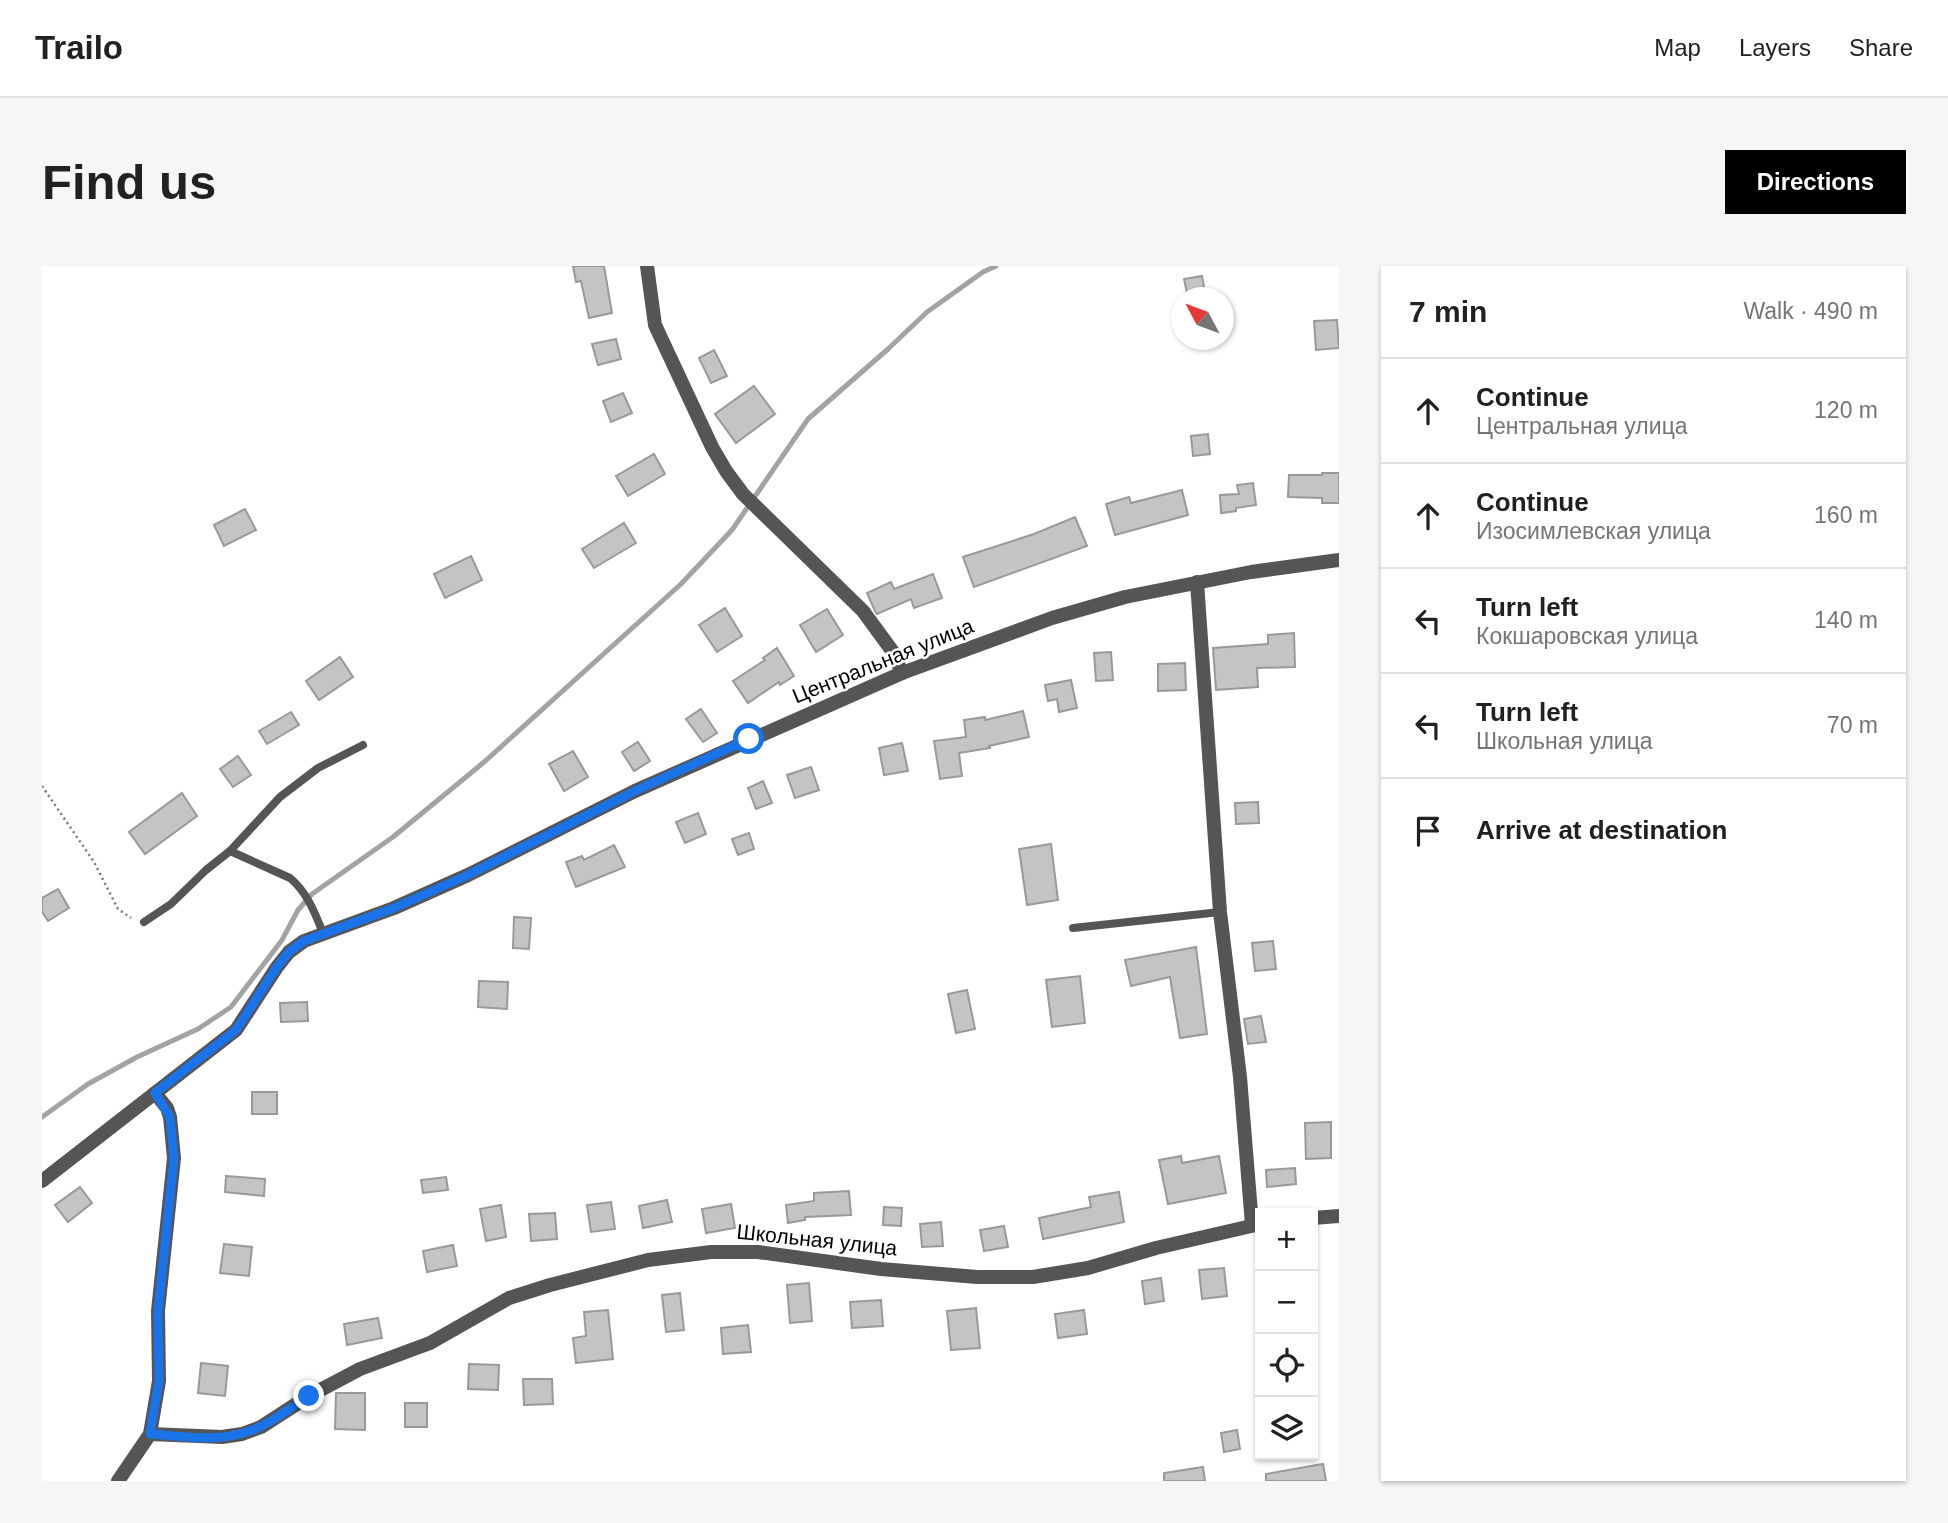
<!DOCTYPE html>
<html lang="en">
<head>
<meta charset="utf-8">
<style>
	body { margin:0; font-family:Helvetica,sans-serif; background:#f6f6f6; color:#202124 }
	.controls { position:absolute; right:21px; bottom:21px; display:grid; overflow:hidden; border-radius:0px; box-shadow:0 2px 5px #0004 }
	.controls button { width:63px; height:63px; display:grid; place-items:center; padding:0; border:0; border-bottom:2px solid #e0e0e0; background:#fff; color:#202124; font:35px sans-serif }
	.compass { position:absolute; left:1129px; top:21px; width:63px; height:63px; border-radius:50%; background:#fff; box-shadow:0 2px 5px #0004; rotate:311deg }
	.stop { position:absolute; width:21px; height:21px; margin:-16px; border:5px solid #1a73e8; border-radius:50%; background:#fff }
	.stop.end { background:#1a73e8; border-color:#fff; box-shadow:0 2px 7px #0008 }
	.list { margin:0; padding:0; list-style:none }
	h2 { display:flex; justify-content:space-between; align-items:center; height:91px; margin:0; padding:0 28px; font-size:30px }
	h2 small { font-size:23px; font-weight:400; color:#757577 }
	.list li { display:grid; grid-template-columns:46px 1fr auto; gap:21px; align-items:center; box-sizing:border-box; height:105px; padding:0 28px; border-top:2px solid #e0e0e0 }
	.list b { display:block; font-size:26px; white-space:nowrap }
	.list p { margin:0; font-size:23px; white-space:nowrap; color:#757577 }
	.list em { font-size:23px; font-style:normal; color:#757577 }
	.icon { flex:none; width:38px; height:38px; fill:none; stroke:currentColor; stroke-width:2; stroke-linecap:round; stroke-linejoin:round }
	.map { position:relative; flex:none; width:1297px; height:1215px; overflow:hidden; border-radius:0px }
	header { display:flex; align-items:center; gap:42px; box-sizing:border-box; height:98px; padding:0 35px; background:#fff; border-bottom:2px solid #e0e0e0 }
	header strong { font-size:33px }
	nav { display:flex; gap:38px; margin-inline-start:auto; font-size:24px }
	.intro { display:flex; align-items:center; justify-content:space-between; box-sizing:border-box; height:168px; padding:0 42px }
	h1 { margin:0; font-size:49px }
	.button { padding:18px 32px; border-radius:0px; background:#000; color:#fff; font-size:24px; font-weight:700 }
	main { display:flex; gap:42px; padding:0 42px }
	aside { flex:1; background:#fff; border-radius:0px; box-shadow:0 2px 5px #0004 }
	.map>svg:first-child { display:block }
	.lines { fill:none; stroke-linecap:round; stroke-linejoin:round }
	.stream { stroke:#a3a3a3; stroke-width:5 }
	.building { fill:#c4c4c4; stroke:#999; stroke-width:2 }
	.path { stroke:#777; stroke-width:2.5; stroke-dasharray:2 3.5; stroke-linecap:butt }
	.lane { stroke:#555; stroke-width:8 }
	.street { stroke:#555; stroke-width:14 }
	.route { stroke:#1a73e8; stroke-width:9 }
	.labels { text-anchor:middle; stroke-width:5; stroke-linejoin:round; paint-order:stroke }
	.street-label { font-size:21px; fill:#000; stroke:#fff }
</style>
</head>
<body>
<header>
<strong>Trailo</strong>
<nav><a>Map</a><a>Layers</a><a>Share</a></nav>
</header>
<div class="intro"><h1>Find us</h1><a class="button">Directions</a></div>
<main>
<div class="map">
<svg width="1297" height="1215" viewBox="0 0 1297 1215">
	<rect width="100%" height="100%" fill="#fff"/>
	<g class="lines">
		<!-- stream -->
		<path class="stream" d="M 0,851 L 46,818 L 95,791 L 156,763 L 189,741 L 240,674 L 256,644 L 270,628 L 351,571 L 441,497 L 639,318 L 690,264 L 766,153 L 846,83 L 885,46 L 941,6 L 954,0"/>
	</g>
	<!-- building -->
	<g class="building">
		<path d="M 531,0 L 562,0 L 570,47 L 547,52 L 539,15 L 534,16 Z"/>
		<path d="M 1160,10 L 1164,32 L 1146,32 L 1142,13 Z"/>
		<path d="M 1295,54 L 1297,82 L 1274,84 L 1272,55 Z"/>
		<path d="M 574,73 L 579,93 L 556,99 L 550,78 Z"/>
		<path d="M 672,84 L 685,110 L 669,117 L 657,92 Z"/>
		<path d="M 712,120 L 733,148 L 694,177 L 673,148 Z"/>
		<path d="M 581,127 L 590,147 L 569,156 L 561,135 Z"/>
		<path d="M 1166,168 L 1168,188 L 1151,190 L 1149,170 Z"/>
		<path d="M 612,188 L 623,208 L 586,230 L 574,210 Z"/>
		<path d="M 1280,207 L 1297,207 L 1297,237 L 1280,237 L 1280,232 L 1246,231 L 1247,209 L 1280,209 Z"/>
		<path d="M 1211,217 L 1214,239 L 1194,242 L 1194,245 L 1179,247 L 1178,229 L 1197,228 L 1195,219 Z"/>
		<path d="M 1140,224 L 1146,249 L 1073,269 L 1064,238 L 1087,231 L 1089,237 Z"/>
		<path d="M 203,243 L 214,264 L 182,280 L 172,259 Z"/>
		<path d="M 1033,251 L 1045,280 L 932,321 L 921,291 L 992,268 Z"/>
		<path d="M 582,257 L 594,277 L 552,302 L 540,283 Z"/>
		<path d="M 429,290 L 440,314 L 403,332 L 392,308 Z"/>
		<path d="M 891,308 L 900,332 L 872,342 L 869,333 L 835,348 L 833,345 L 825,327 L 849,316 L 852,323 Z"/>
		<path d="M 683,342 L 700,370 L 675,386 L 657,359 Z"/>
		<path d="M 785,343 L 801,369 L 774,386 L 758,359 Z"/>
		<path d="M 1252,367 L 1253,401 L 1215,402 L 1216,421 L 1174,424 L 1171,382 L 1226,378 L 1226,369 Z"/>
		<path d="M 735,382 L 752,410 L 738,419 L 737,416 L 706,437 L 691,415 L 723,394 L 721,392 Z"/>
		<path d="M 1069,386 L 1071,414 L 1054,415 L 1052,387 Z"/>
		<path d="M 298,391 L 311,411 L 277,434 L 264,415 Z"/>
		<path d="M 1143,397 L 1144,424 L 1116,425 L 1116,398 Z"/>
		<path d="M 1029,414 L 1035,442 L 1017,446 L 1015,433 L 1006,435 L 1003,419 Z"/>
		<path d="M 659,443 L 675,467 L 661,476 L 644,453 Z"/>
		<path d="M 981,445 L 987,471 L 947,480 L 948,482 L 917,487 L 920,510 L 898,513 L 892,475 L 924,471 L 922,454 L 943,451 L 943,454 Z"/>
		<path d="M 249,446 L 257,459 L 225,478 L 217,465 Z"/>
		<path d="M 596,476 L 608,495 L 592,505 L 580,486 Z"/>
		<path d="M 860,477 L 866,505 L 842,509 L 837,482 Z"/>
		<path d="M 531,485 L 546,511 L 522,525 L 507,498 Z"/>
		<path d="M 196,490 L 209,509 L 191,521 L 178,503 Z"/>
		<path d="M 769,501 L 777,524 L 753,532 L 745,509 Z"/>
		<path d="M 721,515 L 730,537 L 714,543 L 706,522 Z"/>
		<path d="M 140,527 L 155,550 L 103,588 L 87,566 Z"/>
		<path d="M 1216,536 L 1217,557 L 1194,558 L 1193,537 Z"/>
		<path d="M 656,547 L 664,568 L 643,577 L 634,556 Z"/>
		<path d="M 707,567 L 712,583 L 696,589 L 690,573 Z"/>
		<path d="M 1009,578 L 1016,634 L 985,639 L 977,583 Z"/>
		<path d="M 572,579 L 583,601 L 534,621 L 524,596 L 540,590 L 542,594 Z"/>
		<path d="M 16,623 L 27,642 L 6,655 L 0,646 L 0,632 Z"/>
		<path d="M 472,651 L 489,652 L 487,683 L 471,682 Z"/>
		<path d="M 1231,675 L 1234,703 L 1213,705 L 1210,677 Z"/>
		<path d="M 1154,681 L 1165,768 L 1138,772 L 1128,711 L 1089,720 L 1083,694 Z"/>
		<path d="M 1038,710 L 1043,757 L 1010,761 L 1004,714 Z"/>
		<path d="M 437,715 L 466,716 L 465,743 L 436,741 Z"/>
		<path d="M 925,724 L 933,763 L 914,767 L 906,728 Z"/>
		<path d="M 265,736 L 266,755 L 239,756 L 238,737 Z"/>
		<path d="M 1219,750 L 1224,776 L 1206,778 L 1202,753 Z"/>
		<rect x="210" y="826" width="25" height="22"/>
		<path d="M 1289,856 L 1289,892 L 1264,893 L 1263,857 Z"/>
		<path d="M 1139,890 L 1140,897 L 1177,890 L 1184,927 L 1126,938 L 1117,894 Z"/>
		<path d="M 1253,902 L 1254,918 L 1225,921 L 1224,904 Z"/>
		<path d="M 184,910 L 223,913 L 222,930 L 183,926 Z"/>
		<path d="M 404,911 L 406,924 L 381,927 L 379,914 Z"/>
		<path d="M 38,921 L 50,937 L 26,956 L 13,939 Z"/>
		<path d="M 807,925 L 809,949 L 763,951 L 763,954 L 746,957 L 744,939 L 772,935 L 772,927 Z"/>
		<path d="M 1077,926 L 1082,956 L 1001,973 L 997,952 L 1049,941 L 1047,931 Z"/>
		<path d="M 625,934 L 630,956 L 601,962 L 597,940 Z"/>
		<path d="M 569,936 L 573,963 L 549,966 L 545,939 Z"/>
		<path d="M 689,938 L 693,962 L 664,967 L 660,943 Z"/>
		<path d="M 459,939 L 464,971 L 444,975 L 438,943 Z"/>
		<path d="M 842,941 L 860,942 L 859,960 L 841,959 Z"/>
		<path d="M 513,947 L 515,973 L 489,975 L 487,948 Z"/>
		<path d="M 899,956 L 901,980 L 880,981 L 878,958 Z"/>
		<path d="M 962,960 L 966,981 L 942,985 L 938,964 Z"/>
		<path d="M 182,978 L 210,981 L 207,1010 L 178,1007 Z"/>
		<path d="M 411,979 L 415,1000 L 385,1006 L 381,985 Z"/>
		<path d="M 1182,1002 L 1185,1030 L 1160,1033 L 1157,1004 Z"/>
		<path d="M 1119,1012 L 1122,1035 L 1103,1038 L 1100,1015 Z"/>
		<path d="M 767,1017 L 770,1055 L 748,1057 L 745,1019 Z"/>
		<path d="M 638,1027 L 642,1064 L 624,1066 L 620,1029 Z"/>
		<path d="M 839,1034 L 841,1060 L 810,1062 L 808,1036 Z"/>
		<path d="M 934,1042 L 938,1082 L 909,1084 L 905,1045 Z"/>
		<path d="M 566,1044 L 571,1093 L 534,1097 L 531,1072 L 544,1070 L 542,1046 Z"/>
		<path d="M 1042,1044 L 1045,1068 L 1016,1072 L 1013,1048 Z"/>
		<path d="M 336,1052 L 340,1072 L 305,1079 L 302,1058 Z"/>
		<path d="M 706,1059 L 709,1086 L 681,1088 L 679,1062 Z"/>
		<path d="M 159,1097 L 186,1100 L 183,1130 L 156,1127 Z"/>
		<path d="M 427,1098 L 457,1099 L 456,1124 L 426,1123 Z"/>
		<path d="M 481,1113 L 510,1113 L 511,1138 L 482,1139 Z"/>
		<path d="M 294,1127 L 323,1127 L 323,1164 L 293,1163 Z"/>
		<rect x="363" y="1137" width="22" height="24"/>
		<path d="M 1195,1164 L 1198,1183 L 1182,1186 L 1179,1167 Z"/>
		<path d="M 1281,1198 L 1284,1215 L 1224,1215 L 1224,1208 Z"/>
		<path d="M 1161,1201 L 1163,1215 L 1122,1215 L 1122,1207 Z"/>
	</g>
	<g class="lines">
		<!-- path -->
		<path class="path" d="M 0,520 L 52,596 L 76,643 L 89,652"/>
		<!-- lane -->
		<g class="lane">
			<path d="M 188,585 L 248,612 C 265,626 273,647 281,667"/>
			<path d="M 102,656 L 129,638 L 164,604 L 188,585 L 238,531 L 276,502 L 321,479"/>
			<path d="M 1031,662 L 1178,646"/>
		</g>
		<!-- street -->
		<g class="street">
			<path d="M 605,0 L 613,59 L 670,181 L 684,205 L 701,228 L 821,345 L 851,386 L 860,407"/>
			<path d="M 1155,316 L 1178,646 L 1198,811 L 1210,959"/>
			<path d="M 0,915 L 194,764 L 235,701 L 247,686 L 262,675 L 352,642 L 426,609 L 593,525 L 860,407 L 1010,352 L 1083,331 L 1209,306 L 1297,294"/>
			<path d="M 1271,952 L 1297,950"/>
			<path d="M 108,1168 L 180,1171 L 200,1168 L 219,1161 L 267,1130 L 318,1103 L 388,1077 L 467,1032 L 508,1019 L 606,994 L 669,986 L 716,986 L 839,1003 L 935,1011 L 991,1011 L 1046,1002 L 1114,982 L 1218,958"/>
			<path d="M 76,1215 L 108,1168 L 117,1115 L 116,1045 L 132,892 L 128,851 L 125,842 L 113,827"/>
		</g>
	</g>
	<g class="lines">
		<!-- route -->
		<path class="route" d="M 267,1130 C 246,1143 225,1161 201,1167 C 172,1176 138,1170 108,1168 L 117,1115 L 116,1045 L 132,892 L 128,851 L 113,827 L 194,764 L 235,701 L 247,686 L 262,675 L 352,642 L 426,609 L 593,525 L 707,473"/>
	</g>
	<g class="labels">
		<!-- street labels -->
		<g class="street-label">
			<text transform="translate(841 395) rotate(-22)" y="7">Центральная улица</text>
			<text transform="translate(775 974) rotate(6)" y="7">Школьная улица</text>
		</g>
	</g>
</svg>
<div class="controls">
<button>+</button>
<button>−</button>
<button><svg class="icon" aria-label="locate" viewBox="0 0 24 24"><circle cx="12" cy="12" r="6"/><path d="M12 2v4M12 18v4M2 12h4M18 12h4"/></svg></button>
<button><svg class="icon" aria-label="layers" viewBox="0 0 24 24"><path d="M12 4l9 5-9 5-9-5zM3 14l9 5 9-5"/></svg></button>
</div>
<svg class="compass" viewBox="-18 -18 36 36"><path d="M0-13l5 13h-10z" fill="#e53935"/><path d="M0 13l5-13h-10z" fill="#757577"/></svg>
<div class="stop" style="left:707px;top:473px"></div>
<div class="stop end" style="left:267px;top:1130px"></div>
</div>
<aside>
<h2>7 min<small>Walk · 490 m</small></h2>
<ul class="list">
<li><svg class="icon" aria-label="ahead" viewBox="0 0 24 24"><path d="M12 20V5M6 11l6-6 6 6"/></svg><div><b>Continue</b><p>Центральная улица</p></div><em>120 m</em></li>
<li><svg class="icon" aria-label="ahead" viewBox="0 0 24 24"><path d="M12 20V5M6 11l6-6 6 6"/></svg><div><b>Continue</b><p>Изосимлевская улица</p></div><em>160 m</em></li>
<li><svg class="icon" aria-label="left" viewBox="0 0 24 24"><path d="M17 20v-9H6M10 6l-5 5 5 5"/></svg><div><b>Turn left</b><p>Кокшаровская улица</p></div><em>140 m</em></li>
<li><svg class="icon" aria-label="left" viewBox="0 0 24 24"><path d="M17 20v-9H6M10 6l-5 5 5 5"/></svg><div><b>Turn left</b><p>Школьная улица</p></div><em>70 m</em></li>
<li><svg class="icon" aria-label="arrive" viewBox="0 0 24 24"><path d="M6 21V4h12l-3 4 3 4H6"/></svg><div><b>Arrive at destination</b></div></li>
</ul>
</aside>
</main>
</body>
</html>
